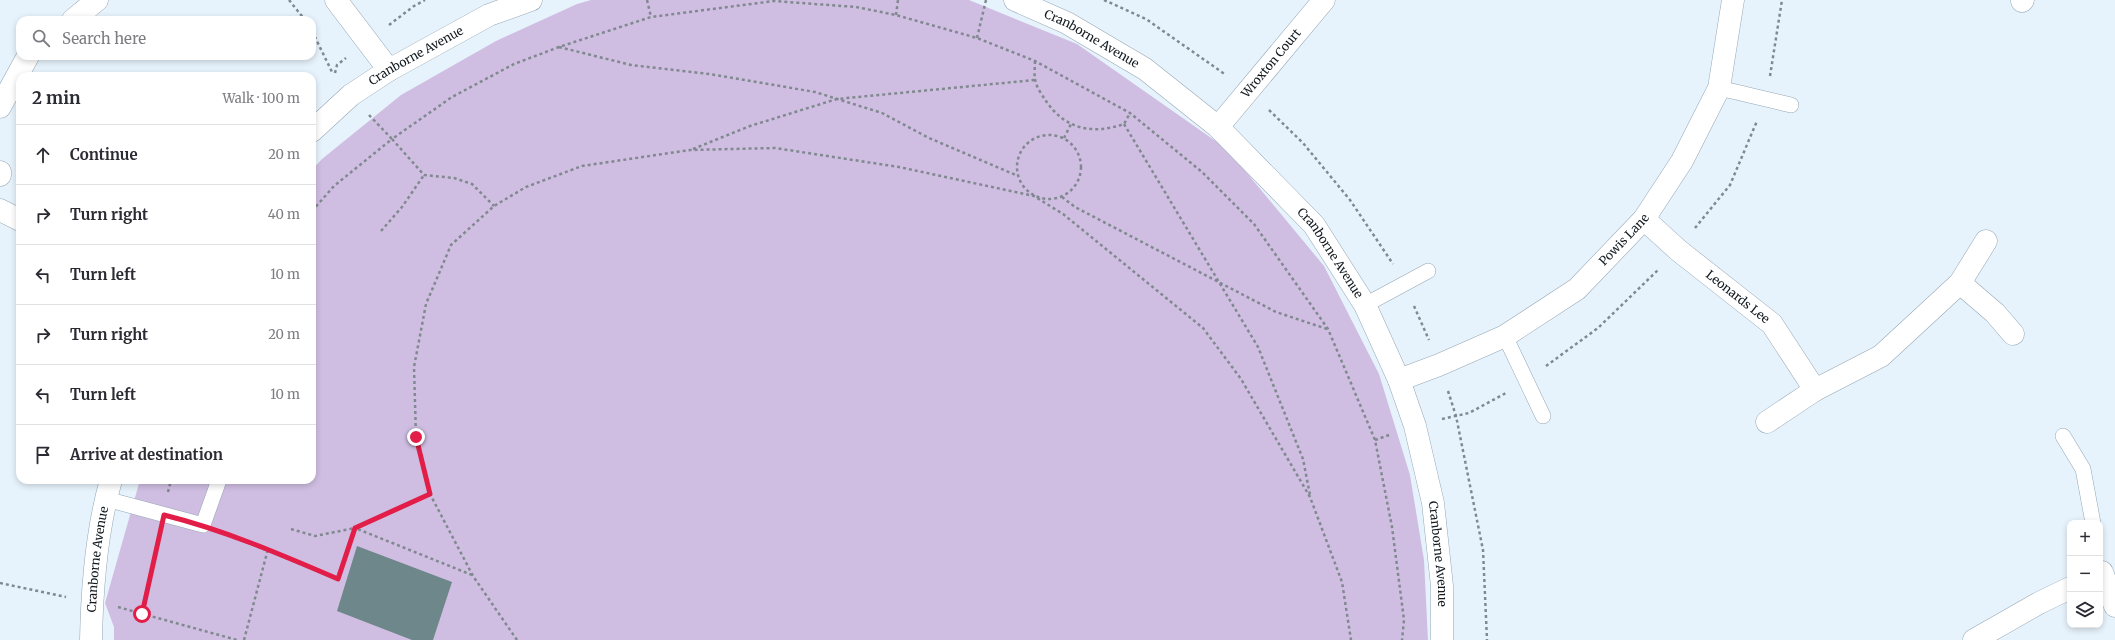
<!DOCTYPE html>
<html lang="en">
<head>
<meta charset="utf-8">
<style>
	body { margin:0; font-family:Merriweather,serif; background:#f2f2f3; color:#2b2b33 }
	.controls { position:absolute; right:12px; bottom:12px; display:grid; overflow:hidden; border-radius:8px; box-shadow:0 2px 6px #0003 }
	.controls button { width:36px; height:36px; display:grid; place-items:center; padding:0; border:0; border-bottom:1px solid #e1e1e2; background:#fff; color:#2b2b33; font:20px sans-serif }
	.stop { position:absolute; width:12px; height:12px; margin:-9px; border:3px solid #e11d48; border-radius:50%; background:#fff }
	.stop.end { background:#e11d48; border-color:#fff; box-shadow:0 1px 4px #0008 }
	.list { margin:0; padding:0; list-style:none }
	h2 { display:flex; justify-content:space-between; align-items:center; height:52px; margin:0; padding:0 16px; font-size:17px }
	h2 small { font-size:13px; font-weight:400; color:#7c7c81 }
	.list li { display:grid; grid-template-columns:26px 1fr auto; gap:12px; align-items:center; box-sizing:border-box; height:60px; padding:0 16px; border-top:1px solid #e1e1e2 }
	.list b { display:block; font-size:15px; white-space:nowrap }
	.list em { font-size:13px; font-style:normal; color:#7c7c81 }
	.icon { flex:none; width:22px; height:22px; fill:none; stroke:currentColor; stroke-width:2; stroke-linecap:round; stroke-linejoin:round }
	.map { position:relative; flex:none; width:2115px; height:640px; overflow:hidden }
	.search { position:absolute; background:#fff; box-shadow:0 2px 6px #0003; left:16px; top:16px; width:300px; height:44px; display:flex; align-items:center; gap:10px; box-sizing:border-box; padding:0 14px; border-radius:12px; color:#7c7c81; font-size:15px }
	.panel { position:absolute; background:#fff; box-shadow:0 2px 6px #0003; left:16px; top:72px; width:300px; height:412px; border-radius:12px }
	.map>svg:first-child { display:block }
	.green { fill:#d0bee2 }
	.building { fill:#6e878a }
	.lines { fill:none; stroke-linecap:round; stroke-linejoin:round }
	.service-casing { stroke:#94a7b5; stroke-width:16 }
	.minor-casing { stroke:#94a7b5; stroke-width:23 }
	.path { stroke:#808990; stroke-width:2.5; stroke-dasharray:3 3; stroke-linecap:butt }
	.service { stroke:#fff; stroke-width:15 }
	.minor { stroke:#fff; stroke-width:22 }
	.route { stroke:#e11d48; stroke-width:5 }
	.labels { text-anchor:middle; stroke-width:3; stroke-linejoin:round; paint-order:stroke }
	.street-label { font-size:12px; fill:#12191e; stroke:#fff }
</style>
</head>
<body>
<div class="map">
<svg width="2115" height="640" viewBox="0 0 2115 640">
	<rect width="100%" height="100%" fill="#e7f3fc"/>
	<!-- green -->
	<path class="green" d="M 591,0 L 969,0 L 1077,44 L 1227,149 L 1324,266 L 1379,374 L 1410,475 L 1424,560 L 1428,640 L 114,640 L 114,627 L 105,603 L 140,480 L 312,480 L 312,170 L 322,159 L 401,95 L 496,41 L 577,4 Z"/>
	<!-- building -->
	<path class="building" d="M 357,546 L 452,582 L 433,640 L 412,640 L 337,611 Z"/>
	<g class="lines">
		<!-- service casing -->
		<g class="service-casing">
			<g id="service">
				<path d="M 1719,88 L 1791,105"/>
				<path d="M 1365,305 L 1428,271"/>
				<path d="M 1505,336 L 1543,416"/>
				<path d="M 2063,436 L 2083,469 L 2093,523"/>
				<path d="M 106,499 L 203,525 L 219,480"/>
			</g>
		</g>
		<!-- minor casing -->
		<g class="minor-casing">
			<g id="minor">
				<path d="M 336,0 L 389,70"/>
				<path id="s1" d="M 1015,0 L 1067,23 L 1145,69 L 1218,127 L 1314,225 L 1365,305 L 1399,380 L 1415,426 L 1433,503 L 1442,586 L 1442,640"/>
				<path d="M 2022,1 L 2023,0"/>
				<path d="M 73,20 L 97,0"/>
				<path d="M 0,107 L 28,56"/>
				<path id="s2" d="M 1218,127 L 1324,0"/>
				<path id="s3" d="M 312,131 L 351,95 L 389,70 L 489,15 L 531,0"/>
				<path d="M 0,172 L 0,175"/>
				<path d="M 0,210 L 20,220"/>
				<path id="s4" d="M 1644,219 L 1678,250 L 1772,324 L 1815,390"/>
				<path d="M 1960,283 L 1995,313 L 2013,334"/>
				<path id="s5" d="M 1399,380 L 1439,365 L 1505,336 L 1577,289 L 1644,219 L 1682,161 L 1719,88 L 1733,0"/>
				<path d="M 1767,422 L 1815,390 L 1881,356 L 1960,283 L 1986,241"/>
				<path d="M 2102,572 L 2115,606"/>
				<path id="s6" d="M 91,640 C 92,587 96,532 111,480"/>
				<path d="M 1974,640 L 2039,603 L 2070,588"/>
			</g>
		</g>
		<!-- path -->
		<g class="path">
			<path d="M 289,0 L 305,20"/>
			<path d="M 647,0 L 651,17"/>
			<path d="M 1104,0 L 1146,19 L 1226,75"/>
			<path d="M 896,15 L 898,0"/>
			<path d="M 389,25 L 414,6 L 425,0"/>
			<path d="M 312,31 L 333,74"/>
			<path d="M 977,38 L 986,0"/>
			<path d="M 559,47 L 631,65 L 709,74 L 815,92 L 882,113 L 929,138 L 1018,176"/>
			<path d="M 1035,61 C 1035,67 1034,74 1035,79 C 1036,87 1042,95 1046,101 C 1065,129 1092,135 1124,124 L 1130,113"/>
			<path d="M 335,73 L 337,65 L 346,58"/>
			<path d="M 1770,76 L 1782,0"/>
			<path d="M 1269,110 L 1303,143 L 1350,200 L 1393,264"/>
			<path d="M 369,115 L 392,139 L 452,97 L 514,64 L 559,47 L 651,17 L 774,1 L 856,7 L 896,15 L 977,38 L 1035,61 L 1130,113 L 1202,172 L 1254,224 L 1328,329 L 1375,440 L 1392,527 L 1404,620 L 1402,640"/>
			<path d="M 1124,124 L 1258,347 L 1303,459 L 1310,495"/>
			<circle cx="1049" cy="167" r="32"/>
			<path d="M 1064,138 L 1071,124"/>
			<path d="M 693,149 L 750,126 L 837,99 L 1035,80"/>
			<path d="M 1062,197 L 1075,207 L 1276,312 L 1327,329"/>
			<path d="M 312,211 L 334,186 L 392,139 L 424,175 L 454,178 L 472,184 L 494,206"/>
			<path d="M 1695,228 L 1730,185 L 1757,121"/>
			<path d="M 381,231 L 402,207 L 424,175"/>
			<path d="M 1414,306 L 1429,340"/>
			<path d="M 1546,366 L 1598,328 L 1659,269"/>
			<path d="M 1448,391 L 1456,416 L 1483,550 L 1487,640"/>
			<path d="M 1442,419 L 1469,413 L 1506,393"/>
			<path d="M 1375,440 L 1389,435"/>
			<path d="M 168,492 L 171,480"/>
			<path d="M 291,529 L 315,536 L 355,528 L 430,494"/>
			<path d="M 224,533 L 338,579 L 355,528 L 472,575"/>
			<path d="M 0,583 L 66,597"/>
			<path d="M 118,607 L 237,640"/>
			<path d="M 142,613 L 159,538"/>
			<path d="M 244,640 L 268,549"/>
			<path d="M 517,640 L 473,576 L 430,494 L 416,437 L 414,367 L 426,304 L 451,245 L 494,206 L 526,187 L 582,166 L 690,150 L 775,148 L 899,167 L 1034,196 L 1063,214 L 1203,328 L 1241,379 L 1310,497 L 1342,582 L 1351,640"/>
		</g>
		<!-- service -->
		<use href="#service" class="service"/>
		<!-- minor -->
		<use href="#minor" class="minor"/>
	</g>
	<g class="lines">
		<!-- route -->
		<path class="route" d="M 142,614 L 164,515 C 224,530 280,554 338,579 L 355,528 L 430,494 L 416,437"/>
	</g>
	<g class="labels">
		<!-- street labels -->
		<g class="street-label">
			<text dy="4" stroke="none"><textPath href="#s1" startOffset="86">Cranborne Avenue</textPath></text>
			<text dy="4" stroke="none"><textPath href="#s3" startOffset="129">Cranborne Avenue</textPath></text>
			<text dy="4" stroke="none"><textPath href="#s2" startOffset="83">Wroxton Court</textPath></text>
			<text dy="4" stroke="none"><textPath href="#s5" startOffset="269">Powis Lane</textPath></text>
			<text dy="4" stroke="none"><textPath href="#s1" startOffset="410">Cranborne Avenue</textPath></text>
			<text dy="4" stroke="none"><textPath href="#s4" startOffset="122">Leonards Lee</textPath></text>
			<text dy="4" stroke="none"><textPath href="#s1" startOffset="734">Cranborne Avenue</textPath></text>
			<text dy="4" stroke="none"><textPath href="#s6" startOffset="81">Cranborne Avenue</textPath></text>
		</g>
	</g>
</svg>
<div class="controls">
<button>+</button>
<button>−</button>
<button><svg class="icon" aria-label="layers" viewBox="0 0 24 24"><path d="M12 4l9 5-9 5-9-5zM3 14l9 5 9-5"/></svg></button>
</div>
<div class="stop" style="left:142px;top:614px"></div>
<div class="stop end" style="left:416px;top:437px"></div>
<div class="search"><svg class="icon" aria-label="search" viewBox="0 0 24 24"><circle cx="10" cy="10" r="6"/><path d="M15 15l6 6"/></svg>Search here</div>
<section class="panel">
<h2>2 min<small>Walk · 100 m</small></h2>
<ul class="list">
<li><svg class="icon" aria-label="ahead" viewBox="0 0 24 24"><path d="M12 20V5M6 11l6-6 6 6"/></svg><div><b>Continue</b></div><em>20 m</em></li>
<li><svg class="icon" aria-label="right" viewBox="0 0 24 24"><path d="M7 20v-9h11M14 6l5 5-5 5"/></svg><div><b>Turn right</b></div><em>40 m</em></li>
<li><svg class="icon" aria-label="left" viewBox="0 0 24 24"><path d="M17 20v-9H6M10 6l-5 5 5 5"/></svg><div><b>Turn left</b></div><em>10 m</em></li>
<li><svg class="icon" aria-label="right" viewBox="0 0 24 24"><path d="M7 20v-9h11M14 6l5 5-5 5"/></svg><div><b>Turn right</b></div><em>20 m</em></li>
<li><svg class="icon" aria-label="left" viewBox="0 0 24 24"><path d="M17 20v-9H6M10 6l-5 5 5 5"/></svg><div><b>Turn left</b></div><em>10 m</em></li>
<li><svg class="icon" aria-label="arrive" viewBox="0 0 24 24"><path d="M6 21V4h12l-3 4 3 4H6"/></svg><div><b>Arrive at destination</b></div></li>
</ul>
</section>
</div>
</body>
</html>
